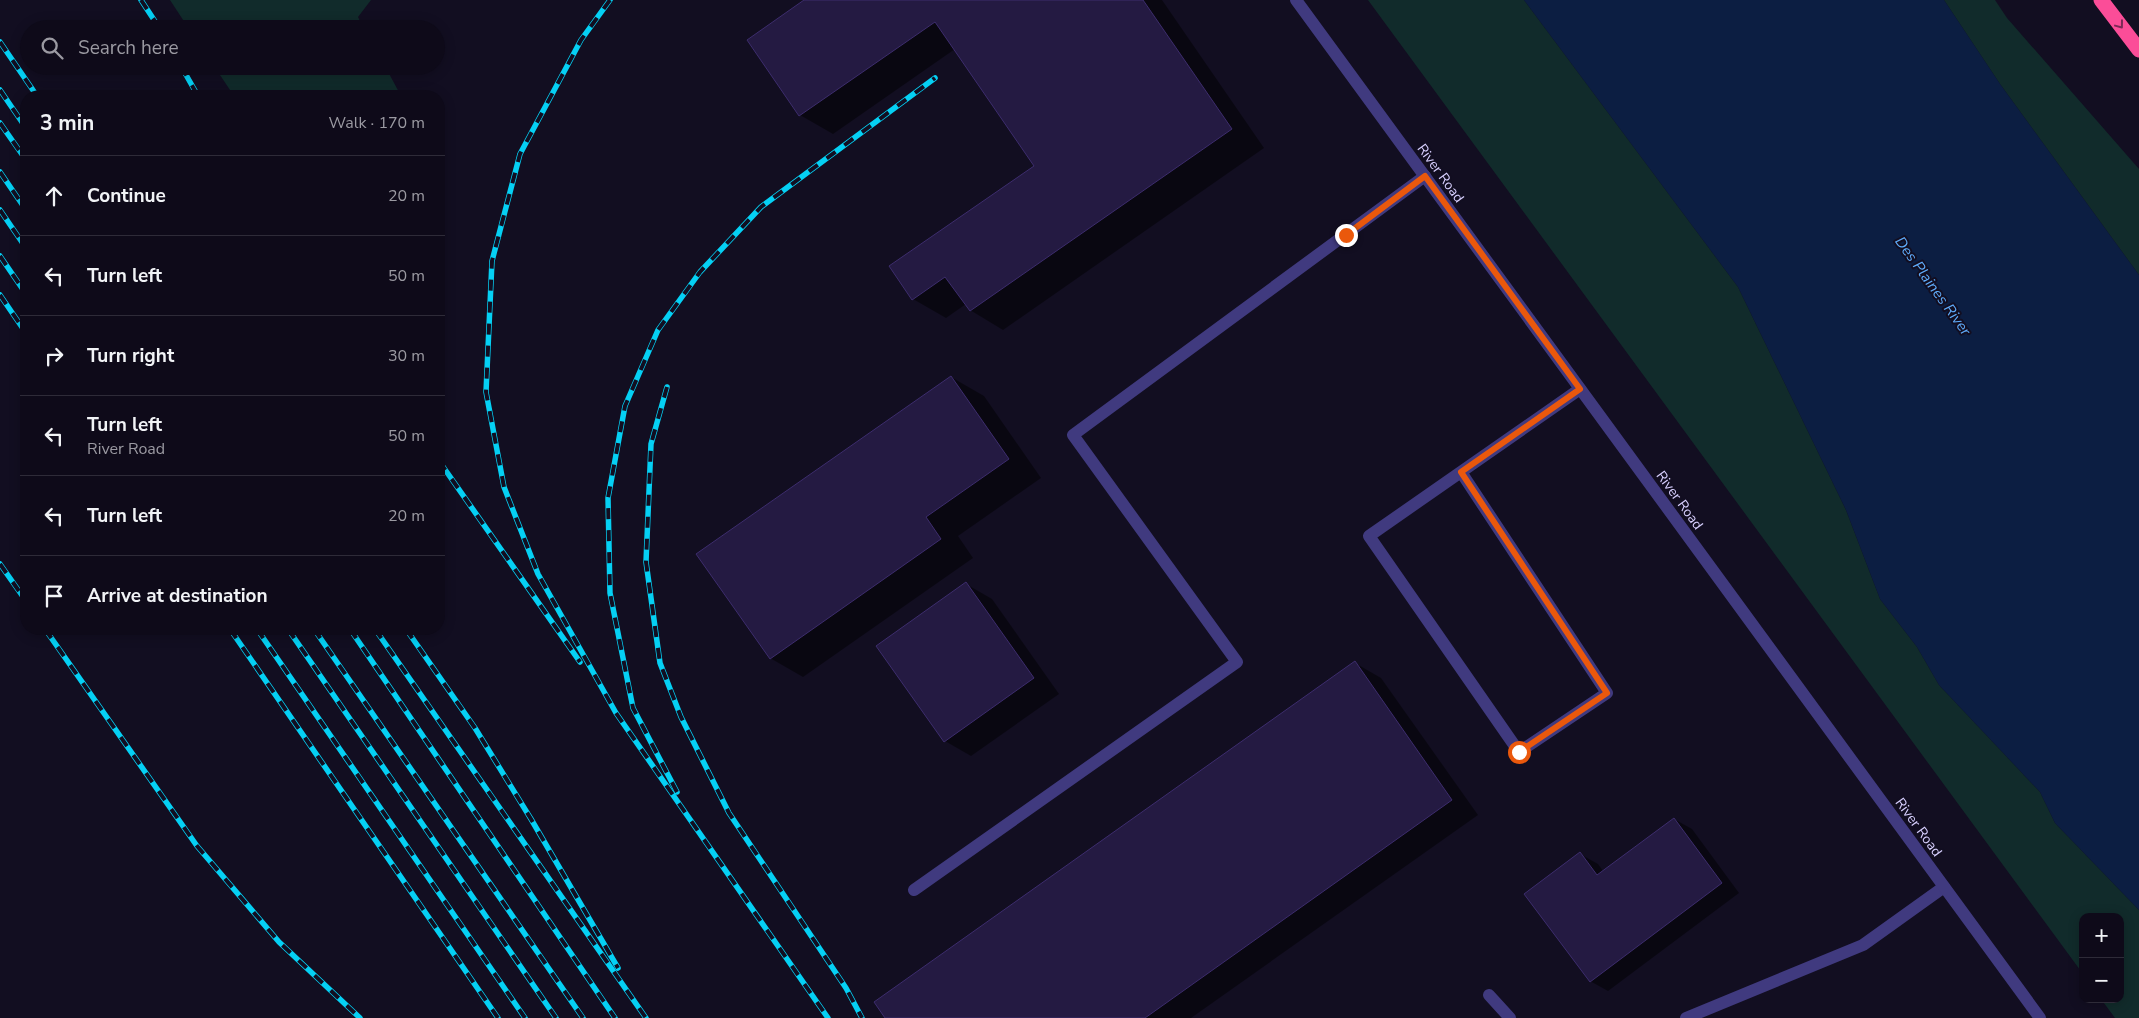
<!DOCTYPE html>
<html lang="en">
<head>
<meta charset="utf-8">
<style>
	body { margin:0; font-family:"Nunito Sans",sans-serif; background:#1c1826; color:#f1f3f6 }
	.controls { position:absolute; right:15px; bottom:15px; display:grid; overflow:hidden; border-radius:10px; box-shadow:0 2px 12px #0003 }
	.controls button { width:45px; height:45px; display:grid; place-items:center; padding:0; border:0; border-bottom:1px solid #2e2b38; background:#0e0a19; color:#f1f3f6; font:25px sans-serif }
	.stop { position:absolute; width:15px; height:15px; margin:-11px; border:4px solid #ea580c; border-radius:50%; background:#fff }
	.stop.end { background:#ea580c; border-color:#fff; box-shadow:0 1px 5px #0008 }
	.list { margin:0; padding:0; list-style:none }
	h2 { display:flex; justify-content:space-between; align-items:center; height:65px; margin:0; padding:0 20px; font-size:21px }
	h2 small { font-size:16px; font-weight:400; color:#9b9aa2 }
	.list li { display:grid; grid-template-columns:32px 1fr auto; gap:15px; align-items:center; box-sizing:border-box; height:80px; padding:0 20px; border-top:1px solid #2e2b38 }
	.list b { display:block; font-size:19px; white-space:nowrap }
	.list p { margin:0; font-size:16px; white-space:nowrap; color:#9b9aa2 }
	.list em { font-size:16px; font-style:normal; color:#9b9aa2 }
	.icon { flex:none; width:28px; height:28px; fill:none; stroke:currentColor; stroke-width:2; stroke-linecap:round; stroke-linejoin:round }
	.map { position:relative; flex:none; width:2139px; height:1018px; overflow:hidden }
	.search { position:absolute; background:#0e0a19; box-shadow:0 2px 12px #0003; left:20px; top:20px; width:425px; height:55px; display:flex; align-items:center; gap:12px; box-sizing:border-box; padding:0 18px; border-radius:28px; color:#9b9aa2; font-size:19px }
	.panel { position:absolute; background:#0e0a19; box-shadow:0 2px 12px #0003; left:20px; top:90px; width:425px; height:545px; border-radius:20px }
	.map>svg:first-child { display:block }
	.green { fill:#112b2b }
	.water { fill:#0c1e42 }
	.shadow { fill:#0007 }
	.building { fill:#241a42; stroke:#3d2d6d }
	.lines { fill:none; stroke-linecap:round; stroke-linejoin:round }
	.lane { stroke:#403a7f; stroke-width:12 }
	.street { stroke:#403a7f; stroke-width:12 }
	.highway { stroke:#fb4d98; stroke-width:15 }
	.rail-casing { stroke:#05d0f4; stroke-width:5.5 }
	.rail { stroke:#120e21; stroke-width:4; stroke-dasharray:11; stroke-linecap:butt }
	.oneway { stroke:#7b2a57 }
	.route { stroke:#ea580c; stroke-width:6 }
	.labels { text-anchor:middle; stroke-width:4; stroke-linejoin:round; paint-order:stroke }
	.street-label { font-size:14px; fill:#d7cffe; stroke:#120e21 }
	.water-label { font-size:15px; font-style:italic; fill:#60acfb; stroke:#120e21 }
</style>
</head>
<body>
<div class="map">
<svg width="2139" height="1018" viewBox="0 0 2139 1018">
	<rect width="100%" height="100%" fill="#120e21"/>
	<!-- green -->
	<g class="green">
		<path d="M 170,0 L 371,0 L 358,17 L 364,29 L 189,29 Z"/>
		<path d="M 1368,0 L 1524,0 L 1738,287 L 1846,510 L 1880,599 L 1917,647 L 1939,685 L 2040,792 L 2055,823 L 2139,910 L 2139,1018 L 2115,1018 L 2101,999 L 2120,999 L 2120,917 L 2083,917 L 2083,974 Z"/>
		<path d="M 1944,0 L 1995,0 L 2007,18 L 2139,169 L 2139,275 L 2000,84 Z"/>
		<path d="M 214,66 L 385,66 L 401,96 L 234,96 Z"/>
	</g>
	<!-- water -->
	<path class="water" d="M 1524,0 L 1944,0 L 2000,84 L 2139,275 L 2139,910 L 2055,823 L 2040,792 L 1939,685 L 1917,647 L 1880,599 L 1846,510 L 1738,287 Z"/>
	<!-- shadow -->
	<g class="shadow">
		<path d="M 806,0 L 1162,0 L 1264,148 L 1003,330 L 970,310 L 966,304 L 946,318 L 913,299 L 1036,166 L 955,49 L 833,134 L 800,115 Z"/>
		<path d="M 951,377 L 984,396 L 1041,478 L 958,536 L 973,558 L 803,677 L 770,658 Z"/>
		<path d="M 966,584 L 992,599 L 1059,694 L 971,756 L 945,741 Z"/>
		<path d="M 1355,663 L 1381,678 L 1478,815 L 1191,1018 L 886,1018 Z"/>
		<path d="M 1674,819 L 1692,829 L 1739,893 L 1608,991 L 1590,981 L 1580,854 L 1598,864 L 1603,871 Z"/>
	</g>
	<!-- building -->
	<g class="building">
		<path d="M 804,0 L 1143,0 L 1232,129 L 970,311 L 945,277 L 912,300 L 889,266 L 1034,166 L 935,22 L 799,116 L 747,40 Z"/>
		<path d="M 951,376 L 1009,459 L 926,517 L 941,539 L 770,659 L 696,554 Z"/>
		<path d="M 966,582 L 1034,678 L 944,742 L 876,646 Z"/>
		<path d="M 1355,661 L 1452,800 L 1145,1018 L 885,1018 L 874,1002 Z"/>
		<path d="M 1674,818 L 1722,883 L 1590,982 L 1524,894 L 1580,852 L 1597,875 Z"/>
	</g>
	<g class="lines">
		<!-- lane -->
		<g class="lane">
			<path d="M 1461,472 L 1607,693 L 1519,752 L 1369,536 L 1580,389"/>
			<path d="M 914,890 L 1237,662 L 1073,435 L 1425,176"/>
			<path d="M 1489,995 L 1510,1018"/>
			<path d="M 1686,1018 L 1863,945 L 1944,887"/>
		</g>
		<!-- street -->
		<path class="street" d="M 1296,0 L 2040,1018"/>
		<!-- highway -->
		<path class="highway" d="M 2101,0 L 2139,50"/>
		<!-- rail casing -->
		<g class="rail-casing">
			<g id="rail">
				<path d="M 141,0 L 160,29"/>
				<path d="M 610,0 L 581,40 L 520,154 L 492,261 L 486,392 L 504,487 L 538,574 L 616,713 L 828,1018"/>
				<path d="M 0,42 L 37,96"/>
				<path d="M 181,66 L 198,96"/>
				<path d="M 0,90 L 26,128"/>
				<path d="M 0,123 L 26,160"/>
				<path d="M 0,172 L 26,210"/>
				<path d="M 0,210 L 26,248"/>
				<path d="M 0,256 L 26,294"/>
				<path d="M 0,295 L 26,333"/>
				<path d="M 667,387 L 651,444 L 646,562 L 660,663 L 681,717 L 729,813 L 846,988 L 862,1018"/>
				<path d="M 439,461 L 580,662"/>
				<path d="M 0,564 L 26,601"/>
				<path d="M 45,629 L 197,846 L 279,942 L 360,1018"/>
				<path d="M 230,629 L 498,1018"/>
				<path d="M 257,629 L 525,1018"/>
				<path d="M 288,629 L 556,1018"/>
				<path d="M 314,629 L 583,1018"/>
				<path d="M 350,629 L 615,1018"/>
				<path d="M 375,629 L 646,1018"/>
				<path d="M 406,629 L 475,728 L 531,819 L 618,968"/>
				<path d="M 677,792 L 633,708 L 610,593 L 608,498 L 625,406 L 658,330 L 700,272 L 761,207 L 935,78"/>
			</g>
		</g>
		<!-- rail -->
		<use href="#rail" class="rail"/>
	</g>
	<!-- one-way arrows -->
	<defs><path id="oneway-chevron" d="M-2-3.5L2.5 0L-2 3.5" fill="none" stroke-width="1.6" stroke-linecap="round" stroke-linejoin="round" transform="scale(1.25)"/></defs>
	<use class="oneway" href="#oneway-chevron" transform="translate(2120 25) rotate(53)"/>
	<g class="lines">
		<!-- route -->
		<path class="route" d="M 1346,235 L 1425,176 L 1580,389 L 1461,472 L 1607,693 L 1519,752"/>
	</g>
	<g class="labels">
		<!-- street labels -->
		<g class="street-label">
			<text transform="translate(1441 173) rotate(54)" y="5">River Road</text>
			<text transform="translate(1680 500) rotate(54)" y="5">River Road</text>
			<text transform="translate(1919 827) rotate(54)" y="5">River Road</text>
		</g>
		<!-- water labels -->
		<g class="water-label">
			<text transform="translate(1933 286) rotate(54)" y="5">Des Plaines River</text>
		</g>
	</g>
</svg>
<div class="controls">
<button>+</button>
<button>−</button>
</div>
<div class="stop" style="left:1519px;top:752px"></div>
<div class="stop end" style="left:1346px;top:235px"></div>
<div class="search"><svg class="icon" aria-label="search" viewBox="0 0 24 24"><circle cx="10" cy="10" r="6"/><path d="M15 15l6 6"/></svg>Search here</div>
<section class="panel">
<h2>3 min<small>Walk · 170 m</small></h2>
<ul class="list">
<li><svg class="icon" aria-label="ahead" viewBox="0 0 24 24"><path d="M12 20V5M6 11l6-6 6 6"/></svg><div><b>Continue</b></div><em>20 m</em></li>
<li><svg class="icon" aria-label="left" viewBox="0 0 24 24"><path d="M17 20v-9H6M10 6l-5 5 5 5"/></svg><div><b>Turn left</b></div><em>50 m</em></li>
<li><svg class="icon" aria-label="right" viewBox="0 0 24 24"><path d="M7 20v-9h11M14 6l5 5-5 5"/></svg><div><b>Turn right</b></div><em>30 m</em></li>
<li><svg class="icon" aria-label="left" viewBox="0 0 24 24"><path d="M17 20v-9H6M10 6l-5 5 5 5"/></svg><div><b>Turn left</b><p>River Road</p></div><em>50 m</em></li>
<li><svg class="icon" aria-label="left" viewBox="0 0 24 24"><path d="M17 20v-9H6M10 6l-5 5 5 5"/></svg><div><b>Turn left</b></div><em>20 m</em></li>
<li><svg class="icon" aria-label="arrive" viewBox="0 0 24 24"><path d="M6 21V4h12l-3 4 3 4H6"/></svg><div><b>Arrive at destination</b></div></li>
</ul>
</section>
</div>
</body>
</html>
